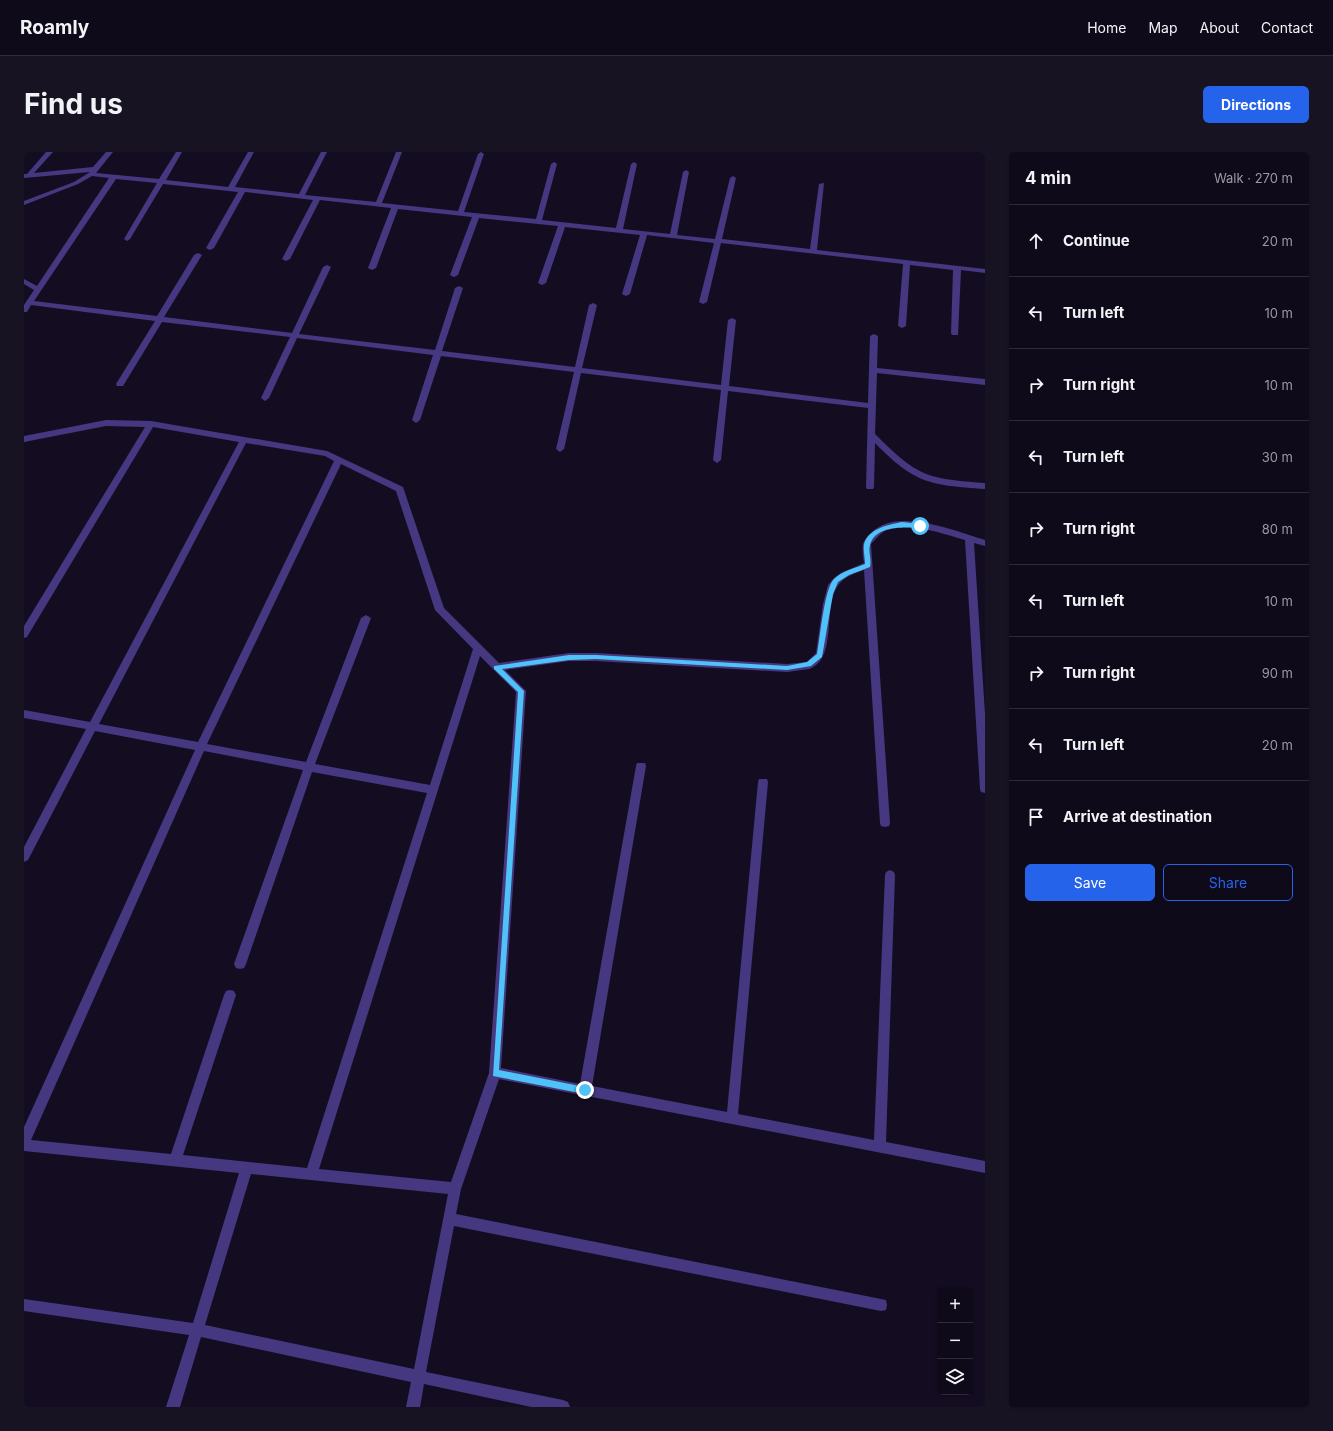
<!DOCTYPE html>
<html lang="en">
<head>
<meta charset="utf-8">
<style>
	body { margin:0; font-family:Inter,sans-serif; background:#181323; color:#f1f3f6 }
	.controls { position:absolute; right:12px; bottom:12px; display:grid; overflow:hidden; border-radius:6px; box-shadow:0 1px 3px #0004 }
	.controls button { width:36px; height:36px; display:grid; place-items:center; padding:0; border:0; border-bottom:1px solid #2f2b39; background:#0f0a1a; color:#f1f3f6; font:20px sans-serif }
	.stop { position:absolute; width:12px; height:12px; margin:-9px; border:3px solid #4fc3f7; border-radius:50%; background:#fff }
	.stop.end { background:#4fc3f7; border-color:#fff; box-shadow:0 1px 4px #0008 }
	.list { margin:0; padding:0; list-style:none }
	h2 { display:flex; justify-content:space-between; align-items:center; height:52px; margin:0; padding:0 16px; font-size:17px }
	h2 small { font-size:13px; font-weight:400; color:#9b9aa2 }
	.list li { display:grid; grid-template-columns:26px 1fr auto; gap:12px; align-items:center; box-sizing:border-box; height:72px; padding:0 16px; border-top:1px solid #2f2b39 }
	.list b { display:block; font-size:15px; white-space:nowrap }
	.list em { font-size:13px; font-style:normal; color:#9b9aa2 }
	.actions { display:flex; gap:8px; padding:12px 16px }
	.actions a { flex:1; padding:9px 0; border:1px solid #2563eb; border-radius:6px; text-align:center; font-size:14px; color:#2563eb }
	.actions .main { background:#2563eb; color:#fff }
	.icon { flex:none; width:22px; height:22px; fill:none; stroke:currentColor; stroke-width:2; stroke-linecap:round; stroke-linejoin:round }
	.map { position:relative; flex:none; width:961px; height:1255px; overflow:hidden; border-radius:6px }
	header { display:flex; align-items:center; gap:24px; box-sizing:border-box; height:56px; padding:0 20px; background:#0f0a1a; border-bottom:1px solid #2f2b39 }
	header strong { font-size:19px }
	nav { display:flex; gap:22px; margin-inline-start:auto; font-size:14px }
	.intro { display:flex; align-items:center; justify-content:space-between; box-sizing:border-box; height:96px; padding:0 24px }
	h1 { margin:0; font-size:28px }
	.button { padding:10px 18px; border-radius:6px; background:#2563eb; color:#fff; font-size:14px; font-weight:700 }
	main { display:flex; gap:24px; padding:0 24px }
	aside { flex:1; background:#0f0a1a; border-radius:6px; box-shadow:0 1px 3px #0004 }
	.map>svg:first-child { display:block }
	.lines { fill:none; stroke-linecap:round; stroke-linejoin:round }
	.minor { fill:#453881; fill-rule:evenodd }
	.route { fill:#4fc3f7 }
</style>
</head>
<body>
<header>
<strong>Roamly</strong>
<nav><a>Home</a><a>Map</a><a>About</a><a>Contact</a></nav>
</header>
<div class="intro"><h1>Find us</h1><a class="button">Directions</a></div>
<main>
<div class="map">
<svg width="961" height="1255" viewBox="0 0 961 1255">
	<rect width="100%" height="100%" fill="#140d22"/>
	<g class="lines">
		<!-- minor -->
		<g class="minor">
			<path d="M 22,0 L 29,0 L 10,21 L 69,15 L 82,0 L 89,0 L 72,21 L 135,27 L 152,0 L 158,0 L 142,28 L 204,35 L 224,0 L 230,0 L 211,35 L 275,42 L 297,0 L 303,0 L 281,43 L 352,50 L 372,0 L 378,0 L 358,51 L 434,59 L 454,2 L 457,0 L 460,2 L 440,60 L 512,67 L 527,12 L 530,10 L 533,12 L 518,68 L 592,76 L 607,12 L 610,10 L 613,12 L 599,77 L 646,82 L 659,20 L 662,18 L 665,20 L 653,83 L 691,87 L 706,26 L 709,24 L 712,26 L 698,87 L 786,97 L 795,32 L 800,31 L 793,98 L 961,117 L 961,121 L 937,118 L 934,183 L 928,183 L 927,181 L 929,118 L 886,113 L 882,174 L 878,176 L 874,174 L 879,112 L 697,91 L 683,150 L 679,152 L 675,150 L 690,91 L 623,83 L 606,142 L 602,144 L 598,142 L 616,83 L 541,75 L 522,131 L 518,133 L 514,131 L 534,74 L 455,66 L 434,123 L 430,125 L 426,123 L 448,65 L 374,57 L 352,116 L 348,118 L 344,116 L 367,56 L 296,48 L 266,107 L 262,109 L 258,107 L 289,48 L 221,40 L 190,96 L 186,98 L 182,96 L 214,40 L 139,32 L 106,87 L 103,89 L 100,87 L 133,31 L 92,27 L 10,149 L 133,164 L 170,103 L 174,101 L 178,103 L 140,165 L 268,181 L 299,115 L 303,113 L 307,115 L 275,182 L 411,198 L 431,136 L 435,134 L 439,136 L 418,199 L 551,215 L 565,153 L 569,151 L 573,153 L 558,216 L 697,233 L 704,168 L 708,166 L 712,168 L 705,234 L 844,251 L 846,184 L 850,182 L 854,184 L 853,216 L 961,227 L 961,233 L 853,221 L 851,282 C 893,324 902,327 961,331 L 961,337 C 906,333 891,332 851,291 L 850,335 L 849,337 L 843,337 L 842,335 L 844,256 L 704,239 L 697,308 L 693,311 L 689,308 L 697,238 L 557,221 L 540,297 L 536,300 L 532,297 L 550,220 L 417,204 L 396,268 L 392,271 L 388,268 L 409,203 L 273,186 L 245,246 L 241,249 L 237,246 L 266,185 L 138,170 L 99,234 L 93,234 L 92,232 L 131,169 L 7,153 L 3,160 L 0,160 L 0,153 L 10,138 L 0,132 L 0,127 L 13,134 L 85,26 L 68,24 L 54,32 L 0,53 L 0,49 L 50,30 L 66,20 L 0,26 L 0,22 L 3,22 Z"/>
			<path d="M 82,268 L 127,269 L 303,299 L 379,335 L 420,456 L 475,511 L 545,501 L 572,501 L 763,512 L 783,510 L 792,501 L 799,452 L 804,433 L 810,426 L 817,421 L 840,411 C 839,405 838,398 839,392 C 840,388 845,383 848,380 C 874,355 931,379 961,388 L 961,394 L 950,391 L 961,562 L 961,641 L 957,640 L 956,637 L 941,388 C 920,382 884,369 863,378 C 857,380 852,387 847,392 L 866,671 L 865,674 L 861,675 L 857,674 L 856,671 L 840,418 C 832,421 822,424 816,431 C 797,452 815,507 785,517 L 763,520 L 572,509 L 545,509 L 481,518 L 502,539 L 477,916 L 556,932 L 612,614 L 613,611 L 621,611 L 622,614 L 568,934 L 703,960 L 734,630 L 735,627 L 743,627 L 744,630 L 714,962 L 850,988 L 861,723 L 862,720 L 866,718 L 870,720 L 871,723 L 862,990 L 961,1009 L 961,1021 L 475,927 L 437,1037 L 432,1062 L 862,1148 L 863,1153 L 862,1158 L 857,1159 L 430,1074 L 402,1220 L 539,1248 L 544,1250 L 546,1255 L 507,1255 L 400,1232 L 396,1255 L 382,1255 L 387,1230 L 177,1185 L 156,1255 L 142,1255 L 165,1183 L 0,1159 L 0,1147 L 169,1171 L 215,1021 L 0,999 L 0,975 L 171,598 L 71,579 L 4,708 L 0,710 L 0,695 L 62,577 L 0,566 L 0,558 L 66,570 L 215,290 L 129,275 L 3,485 L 0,486 L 0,474 L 121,275 L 82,274 L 0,290 L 0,284 ZM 222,291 L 301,304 L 310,309 L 174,590 L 75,572 ZM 317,312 L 372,339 L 411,458 L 449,497 L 406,633 L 291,612 L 347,466 L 342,463 L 337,466 L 282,610 L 183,592 ZM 456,504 L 492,540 L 465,921 L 427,1030 L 295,1017 ZM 180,599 L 279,618 L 210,812 L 212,816 L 216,817 L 220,816 L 222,812 L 288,620 L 403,641 L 283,1016 L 159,1003 L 212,843 L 210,839 L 206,838 L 202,839 L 200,843 L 147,1002 L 7,988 ZM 227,1022 L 424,1042 L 390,1217 L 181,1173 Z"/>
		</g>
	</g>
	<!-- route -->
	<path class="route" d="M 878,370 L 896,372 L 899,374 L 896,376 C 881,375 851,373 846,393 C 844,400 848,408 846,415 L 825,423 L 814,430 L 809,442 L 798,505 L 787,514 L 763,518 L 572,507 L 545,508 L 478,517 L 500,539 L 475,918 L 561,935 L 565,938 L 561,942 L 469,924 L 494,540 L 470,517 L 470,514 L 545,503 L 572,503 L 763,514 L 783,510 L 793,502 C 796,487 800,437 810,427 C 818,419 831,416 841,412 C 841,406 839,398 840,392 C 845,376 864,373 878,370 Z"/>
</svg>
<div class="controls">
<button>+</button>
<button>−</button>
<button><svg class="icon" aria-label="layers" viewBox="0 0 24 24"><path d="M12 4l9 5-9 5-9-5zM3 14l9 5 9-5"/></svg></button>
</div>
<div class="stop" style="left:896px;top:374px"></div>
<div class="stop end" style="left:561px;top:938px"></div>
</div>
<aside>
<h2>4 min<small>Walk · 270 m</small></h2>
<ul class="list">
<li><svg class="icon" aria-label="ahead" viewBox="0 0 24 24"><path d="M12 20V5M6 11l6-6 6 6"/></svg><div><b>Continue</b></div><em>20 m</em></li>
<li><svg class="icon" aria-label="left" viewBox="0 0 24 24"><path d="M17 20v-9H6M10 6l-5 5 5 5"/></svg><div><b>Turn left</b></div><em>10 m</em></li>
<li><svg class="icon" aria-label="right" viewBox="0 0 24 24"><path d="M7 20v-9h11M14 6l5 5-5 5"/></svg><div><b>Turn right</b></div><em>10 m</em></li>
<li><svg class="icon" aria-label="left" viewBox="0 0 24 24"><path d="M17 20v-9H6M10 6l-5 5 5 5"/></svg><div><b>Turn left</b></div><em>30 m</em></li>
<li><svg class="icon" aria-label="right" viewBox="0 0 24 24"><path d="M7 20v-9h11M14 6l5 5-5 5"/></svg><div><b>Turn right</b></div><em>80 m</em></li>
<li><svg class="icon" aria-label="left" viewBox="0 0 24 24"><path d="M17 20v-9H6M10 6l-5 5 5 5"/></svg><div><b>Turn left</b></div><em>10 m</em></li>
<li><svg class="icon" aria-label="right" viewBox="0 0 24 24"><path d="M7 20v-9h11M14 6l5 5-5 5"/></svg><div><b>Turn right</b></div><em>90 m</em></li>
<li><svg class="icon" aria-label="left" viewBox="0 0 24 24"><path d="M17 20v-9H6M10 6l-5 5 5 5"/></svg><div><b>Turn left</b></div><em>20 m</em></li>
<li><svg class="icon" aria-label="arrive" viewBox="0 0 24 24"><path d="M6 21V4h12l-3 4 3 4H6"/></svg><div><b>Arrive at destination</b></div></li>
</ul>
<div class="actions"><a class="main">Save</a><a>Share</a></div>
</aside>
</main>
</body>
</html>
